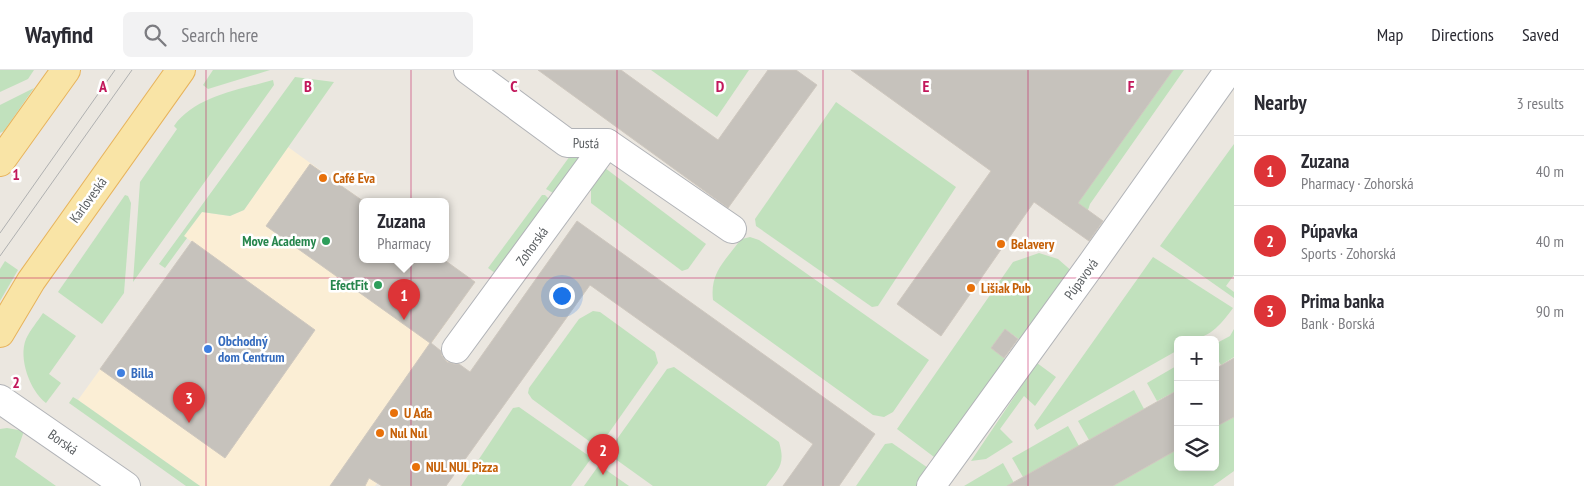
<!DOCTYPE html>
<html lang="en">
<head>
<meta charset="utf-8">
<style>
	body { margin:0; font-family:"PT Sans Narrow",sans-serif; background:#f2f2f3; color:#2b2b33 }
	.controls { position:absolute; right:15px; bottom:15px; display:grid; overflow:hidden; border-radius:8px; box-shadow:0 2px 12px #0003 }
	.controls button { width:45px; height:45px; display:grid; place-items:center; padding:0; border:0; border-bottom:1px solid #e1e1e2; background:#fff; color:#2b2b33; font:25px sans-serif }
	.you { position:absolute; left:561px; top:225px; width:18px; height:18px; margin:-12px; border:4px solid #fff; border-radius:50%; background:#1a73e8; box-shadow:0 0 0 8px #1a73e833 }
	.badge { display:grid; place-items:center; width:32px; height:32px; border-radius:50%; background:#dd3437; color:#fff; font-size:16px; font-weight:700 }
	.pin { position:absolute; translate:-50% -41px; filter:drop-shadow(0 1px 2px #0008) }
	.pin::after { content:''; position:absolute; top:26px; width:18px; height:15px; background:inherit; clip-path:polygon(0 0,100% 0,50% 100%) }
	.popup { position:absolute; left:359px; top:128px; width:90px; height:65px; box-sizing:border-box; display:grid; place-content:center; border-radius:8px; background:#fff; filter:drop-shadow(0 1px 4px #0005); font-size:16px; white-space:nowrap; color:#7c7c81 }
	.popup b { font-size:19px; color:#2b2b33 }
	.popup::after { content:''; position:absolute; left:50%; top:100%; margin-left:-10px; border:10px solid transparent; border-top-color:#fff }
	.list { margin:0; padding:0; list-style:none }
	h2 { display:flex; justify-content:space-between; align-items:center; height:65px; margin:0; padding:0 20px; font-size:21px }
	h2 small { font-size:16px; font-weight:400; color:#7c7c81 }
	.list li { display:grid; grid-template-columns:32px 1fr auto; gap:15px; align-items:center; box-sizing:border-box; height:70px; padding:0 20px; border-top:1px solid #e1e1e2 }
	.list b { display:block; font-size:19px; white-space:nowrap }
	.list p { margin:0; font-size:16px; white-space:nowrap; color:#7c7c81 }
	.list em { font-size:16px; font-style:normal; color:#7c7c81 }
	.icon { flex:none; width:28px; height:28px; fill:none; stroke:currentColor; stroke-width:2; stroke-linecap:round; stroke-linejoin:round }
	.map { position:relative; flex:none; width:1234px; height:416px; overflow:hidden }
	header { display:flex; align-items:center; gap:30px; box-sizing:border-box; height:70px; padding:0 25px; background:#fff; border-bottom:1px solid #e1e1e2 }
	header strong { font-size:24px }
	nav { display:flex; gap:28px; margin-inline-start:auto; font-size:18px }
	.search { width:350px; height:45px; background:#f2f2f3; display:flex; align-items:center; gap:12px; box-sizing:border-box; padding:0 18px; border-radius:8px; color:#7c7c81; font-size:19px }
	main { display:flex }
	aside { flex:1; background:#fff }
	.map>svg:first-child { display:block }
	.commercial { fill:#fbeed5 }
	.green { fill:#c1e1bd }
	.building { fill:#c6c2bc; stroke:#cfc8bf }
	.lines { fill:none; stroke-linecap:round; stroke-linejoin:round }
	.minor-casing { stroke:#b1b3b7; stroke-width:30 }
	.major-casing { stroke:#e7b35c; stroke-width:30 }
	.minor { stroke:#fff; stroke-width:28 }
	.major { stroke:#f9e4a6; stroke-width:28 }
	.tram { stroke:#afb0b0; stroke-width:1 }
	.grid { fill:none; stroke:#c2185b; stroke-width:1; stroke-opacity:0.55 }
	.food-dot { fill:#e8710a; stroke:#fff; stroke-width:2 }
	.leisure-dot { fill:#2e9e5b; stroke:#fff; stroke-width:2 }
	.shop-dot { fill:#3f7fe0; stroke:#fff; stroke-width:2 }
	.labels { text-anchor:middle; stroke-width:5; stroke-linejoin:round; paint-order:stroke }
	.street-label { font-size:14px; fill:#595d60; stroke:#fff }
	.food-label { font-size:14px; font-weight:bold; fill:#c56008; stroke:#fff; text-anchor:start }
	.leisure-label { font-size:14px; font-weight:bold; fill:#27864d; stroke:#fff; text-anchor:end }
	.shop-label { font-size:14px; font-weight:bold; fill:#366cbe; stroke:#fff; text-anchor:start }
	.grid-label { font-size:16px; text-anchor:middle; font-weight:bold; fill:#c2185b; stroke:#fff; stroke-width:5; stroke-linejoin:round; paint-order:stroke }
</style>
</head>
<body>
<header>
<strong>Wayfind</strong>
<div class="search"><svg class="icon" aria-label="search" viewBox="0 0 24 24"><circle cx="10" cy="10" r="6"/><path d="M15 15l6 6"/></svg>Search here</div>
<nav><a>Map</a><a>Directions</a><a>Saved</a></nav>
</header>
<main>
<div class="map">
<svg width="1234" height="416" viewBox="0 0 1234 416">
	<rect width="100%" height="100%" fill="#ebe7e0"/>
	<!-- commercial -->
	<path class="commercial" d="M 288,77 L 363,131 L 363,189 L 443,189 L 475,212 L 431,274 L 460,295 L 375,416 L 200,416 L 78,330 L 192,172 L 184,166 L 202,142 L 230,146 L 244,140 Z"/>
	<!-- green -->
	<g class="green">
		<path d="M 0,0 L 34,0 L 28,9 L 0,22 Z"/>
		<path d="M 213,0 L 270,0 L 208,19 L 203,15 Z"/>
		<path d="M 651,0 L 749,0 L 717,47 Z"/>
		<path d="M 1173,0 L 1184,0 L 1090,134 L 1088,140 L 1074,159 L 1063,153 Z"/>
		<path d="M 295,7 L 334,12 L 244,140 L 230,146 L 202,142 L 184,166 L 187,168 L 165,198 L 159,194 Z"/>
		<path d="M 273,10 L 274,15 L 133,212 L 140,112 L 177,59 L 174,56 C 195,26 239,20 273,10 Z"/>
		<path d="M 34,18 L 4,61 L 0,63 L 0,35 Z"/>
		<path d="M 836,32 L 956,117 L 878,236 L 872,237 L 756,156 L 755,149 Z"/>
		<path d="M 1234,74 L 1234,205 L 1226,216 L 1234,222 L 1234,228 L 1160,176 Z"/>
		<path d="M 580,84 L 578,94 L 555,124 L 546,119 L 570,86 Z"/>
		<path d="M 605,98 L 706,174 L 688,199 L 682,201 L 591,133 L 591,117 Z"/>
		<path d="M 125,125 L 128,126 L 131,133 L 124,223 L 102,254 L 58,222 Z"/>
		<path d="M 542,125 L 545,125 L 550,130 L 495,203 L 488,198 Z"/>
		<path d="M 750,167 L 759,170 L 929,290 L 893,342 L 884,347 L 873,345 L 713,230 C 710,204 723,193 738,173 L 742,169 Z"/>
		<path d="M 1039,183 L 1058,189 L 1074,203 L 1023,272 L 1005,259 L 991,278 L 1009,292 L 938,390 L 897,359 L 1013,192 Z"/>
		<path d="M 1153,187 L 1233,238 C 1216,261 1207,270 1178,270 L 1178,280 L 1037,360 L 1034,355 Z"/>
		<path d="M 5,191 L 18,200 L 0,231 L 0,199 Z"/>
		<path d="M 593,241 L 600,242 L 655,282 L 658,293 L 601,374 L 597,377 L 532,329 L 528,323 L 529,318 L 579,249 Z"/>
		<path d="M 43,243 L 76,266 L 49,304 L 61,313 L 46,333 C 30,321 18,288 26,269 C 30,260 38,251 43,243 Z"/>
		<path d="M 1234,259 L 1234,287 L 1221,295 L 1215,285 L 1215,274 L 1230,266 Z"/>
		<path d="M 1037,293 L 1056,307 L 1035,336 L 1024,326 L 1000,359 L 1013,372 L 986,389 L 971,391 Z"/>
		<path d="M 1178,295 L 1178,320 L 1157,331 L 1147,313 Z"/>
		<path d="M 674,297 L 779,372 C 786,395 778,399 766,416 L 653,416 L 607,383 L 667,299 Z"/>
		<path d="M 1134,320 L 1144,339 L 1089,370 L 1078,351 Z"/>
		<path d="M 73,327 L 78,330 L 200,416 L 186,416 L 69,333 Z"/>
		<path d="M 519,337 L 589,386 L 590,390 L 571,416 L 461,416 L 513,338 Z"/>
		<path d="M 1234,347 L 1234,401 L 1213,416 L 1113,416 L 1178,379 L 1178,397 L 1215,397 L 1215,357 Z"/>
		<path d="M 1068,356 L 1079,376 L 1023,407 L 1012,388 Z"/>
		<path d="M 7,358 L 24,361 L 15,387 L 56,416 L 0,416 L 0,359 Z"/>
		<path d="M 892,373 L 931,400 L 919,416 L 856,416 L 885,374 Z"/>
		<path d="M 1003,393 L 1014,413 L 1007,416 L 964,416 Z"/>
		<path d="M 599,395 L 629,416 L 584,416 Z"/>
	</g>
	<!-- building -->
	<g class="building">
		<path d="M 538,0 L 621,0 L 718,70 L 768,0 L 796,0 L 817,15 L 728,138 Z"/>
		<path d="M 851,0 L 1173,0 L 1078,133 L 1103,151 L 1089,171 L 1034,132 L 941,266 L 897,234 L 991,101 Z"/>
		<path d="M 310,94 L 363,131 L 363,189 L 443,189 L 475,212 L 431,273 L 441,281 L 442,286 L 447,292 L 454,294 L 459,294 L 470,302 L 577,151 L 875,364 L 839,416 L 783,416 L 813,374 L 590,215 L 446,416 L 382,416 L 369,408 L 365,416 L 330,416 L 430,273 L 266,156 Z"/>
		<path d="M 192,171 L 315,260 L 225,388 L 100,299 Z"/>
		<path d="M 1005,259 L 1018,269 L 1004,288 L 991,278 Z"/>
		<path d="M 1234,288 L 1234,347 L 1215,357 L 1215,299 Z"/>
		<path d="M 1178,320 L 1178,379 L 1113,416 L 1007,416 Z"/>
	</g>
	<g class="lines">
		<!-- minor casing -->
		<g class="minor-casing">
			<g id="minor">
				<path d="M 468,0 L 567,73 L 607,73 L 732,159"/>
				<path d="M 456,279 L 607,73"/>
				<path d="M 0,329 L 126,416"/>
				<path d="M 931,416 L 1093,192 L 1229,0"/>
			</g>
		</g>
		<!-- major casing -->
		<g class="major-casing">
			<g id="major">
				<path d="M 0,92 L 66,0"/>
				<path d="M 0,263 L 31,211 L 181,0"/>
			</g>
		</g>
		<!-- minor -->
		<use href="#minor" class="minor"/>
		<!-- major -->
		<use href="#major" class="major"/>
		<!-- tram -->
		<g class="tram">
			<path d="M 0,163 L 115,0"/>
			<path d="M 0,186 L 132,0"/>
		</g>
	</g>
	<!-- grid -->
	<path class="grid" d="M 206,0 L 206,416M 411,0 L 411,416M 617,0 L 617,416M 823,0 L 823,416M 1028,0 L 1028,416M 0,208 L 1234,208"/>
	<!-- markers -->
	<g class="food-dot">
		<circle cx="323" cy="108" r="5"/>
		<circle cx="1001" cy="174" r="5"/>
		<circle cx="971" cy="218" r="5"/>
		<circle cx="394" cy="343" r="5"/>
		<circle cx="380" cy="363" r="5"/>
		<circle cx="416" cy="397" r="5"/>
	</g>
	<g class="leisure-dot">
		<circle cx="326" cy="171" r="5"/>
		<circle cx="378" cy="215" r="5"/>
	</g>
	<g class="shop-dot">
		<circle cx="208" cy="279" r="5"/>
		<circle cx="121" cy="303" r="5"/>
	</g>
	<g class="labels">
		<!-- street labels -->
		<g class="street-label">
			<text transform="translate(586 73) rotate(1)" y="5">Pustá</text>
			<text transform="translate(88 130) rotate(-54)" y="5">Karloveská</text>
			<text transform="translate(532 176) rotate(-54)" y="5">Zohorská</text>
			<text transform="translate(1081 209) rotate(-54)" y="5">Púpavová</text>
			<text transform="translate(63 372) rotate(35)" y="5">Borská</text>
		</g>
		<!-- food labels -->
		<g class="food-label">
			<text x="333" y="113">Café Eva</text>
			<text x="1011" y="179">Belavery</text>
			<text x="981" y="223">Lišiak Pub</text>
			<text x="404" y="348">U Aďa</text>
			<text x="390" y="368">Nul Nul</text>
			<text x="426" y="402">NUL NUL Pizza</text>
		</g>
		<!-- leisure labels -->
		<g class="leisure-label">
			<text x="316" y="176">Move Academy</text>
			<text x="368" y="220">EfectFit</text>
		</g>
		<!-- shop labels -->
		<g class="shop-label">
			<text x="218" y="276">Obchodný<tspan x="218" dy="16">dom Centrum</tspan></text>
			<text x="131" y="308">Billa</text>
		</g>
	</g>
	<g class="grid-label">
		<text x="103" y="22">A</text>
		<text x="308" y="22">B</text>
		<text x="514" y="22">C</text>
		<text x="720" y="22">D</text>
		<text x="926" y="22">E</text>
		<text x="1131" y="22">F</text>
		<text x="16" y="110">1</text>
		<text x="16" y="318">2</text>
	</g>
</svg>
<div class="controls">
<button>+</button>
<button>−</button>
<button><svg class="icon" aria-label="layers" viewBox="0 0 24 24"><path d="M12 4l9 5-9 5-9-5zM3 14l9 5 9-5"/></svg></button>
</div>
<div class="you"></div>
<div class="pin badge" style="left:404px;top:250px">1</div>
<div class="popup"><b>Zuzana</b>Pharmacy</div>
<div class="pin badge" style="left:603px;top:405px">2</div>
<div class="pin badge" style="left:189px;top:353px">3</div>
</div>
<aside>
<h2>Nearby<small>3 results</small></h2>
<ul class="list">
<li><span class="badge">1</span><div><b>Zuzana</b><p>Pharmacy · Zohorská</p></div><em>40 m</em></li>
<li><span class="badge">2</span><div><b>Púpavka</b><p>Sports · Zohorská</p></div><em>40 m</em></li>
<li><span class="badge">3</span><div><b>Prima banka</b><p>Bank · Borská</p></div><em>90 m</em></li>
</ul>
</aside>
</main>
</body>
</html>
